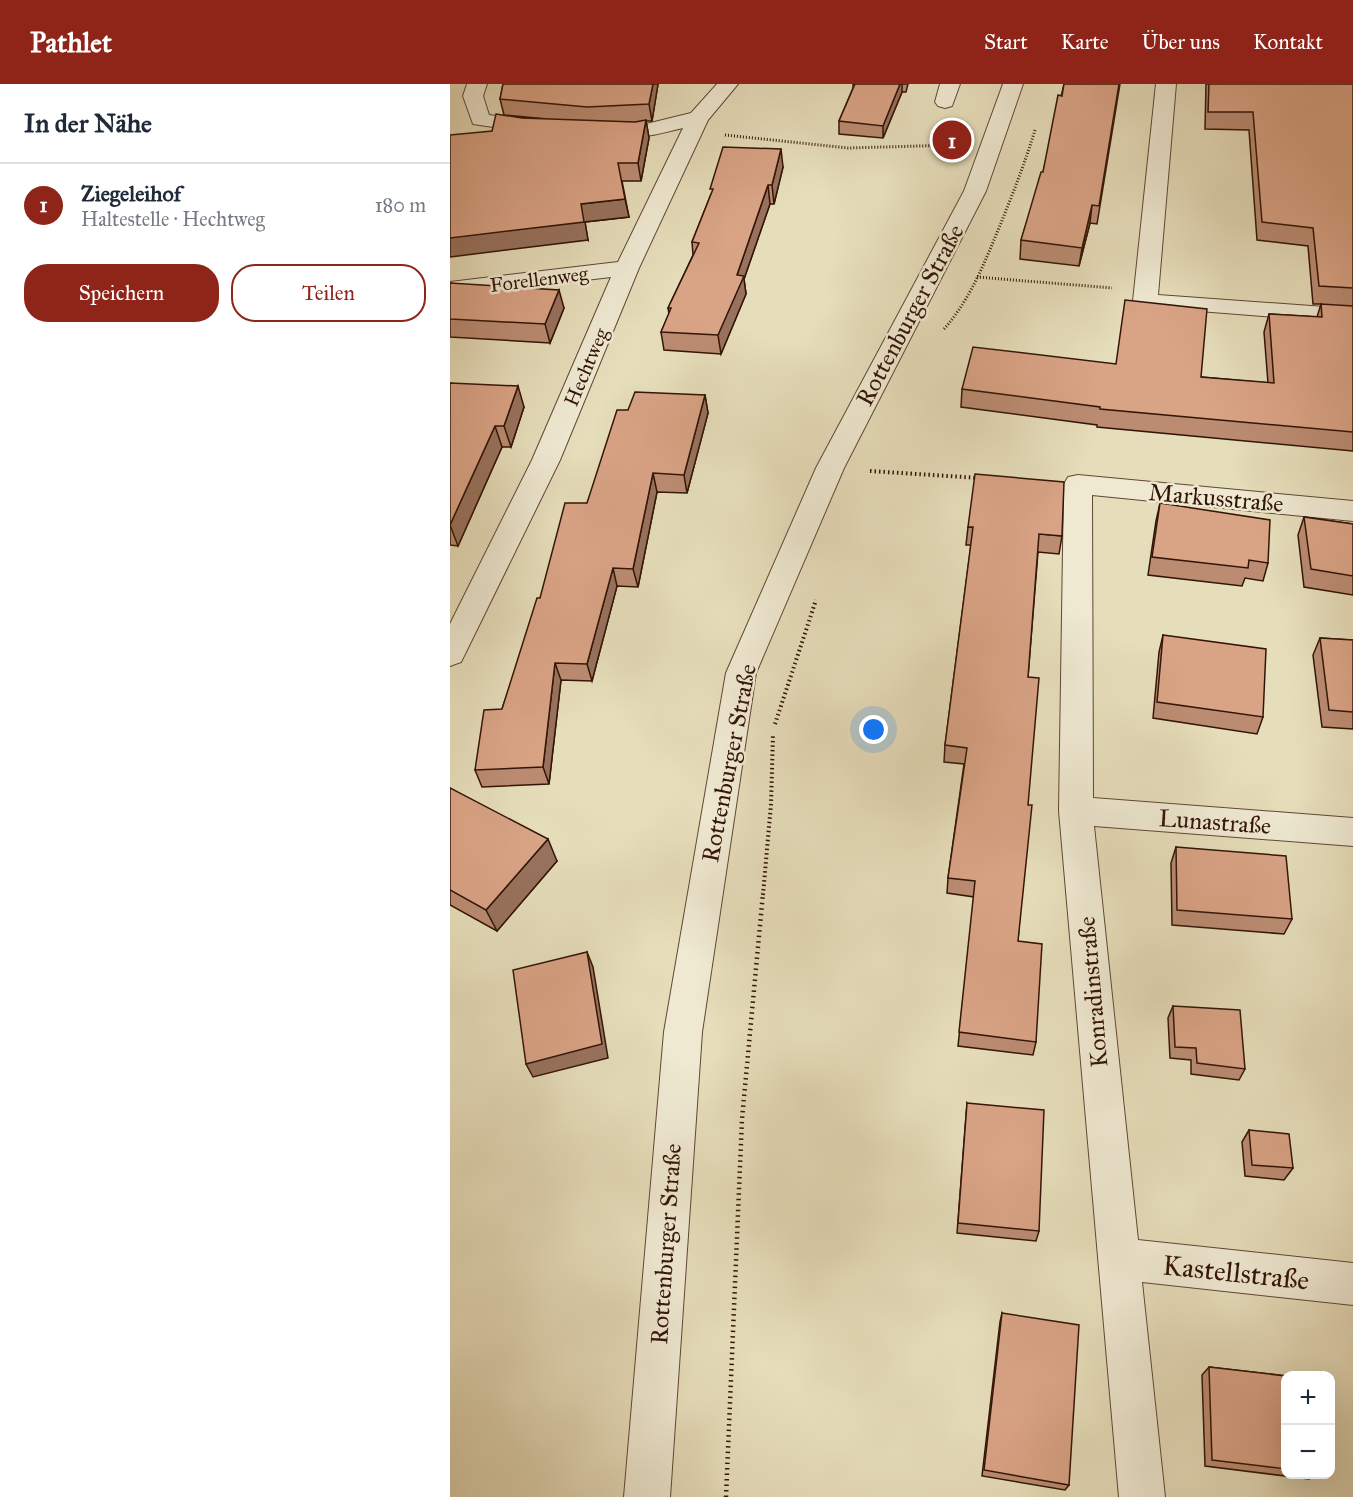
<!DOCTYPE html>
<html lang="de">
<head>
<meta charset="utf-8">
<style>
	body { margin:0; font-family:"IM FELL Great Primer",serif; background:#f2f2f3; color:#1f2937 }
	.controls { position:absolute; right:18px; bottom:18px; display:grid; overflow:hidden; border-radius:12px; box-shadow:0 6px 24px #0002 }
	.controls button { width:54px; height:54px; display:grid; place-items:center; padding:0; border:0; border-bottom:2px solid #e0e1e3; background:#fff; color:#1f2937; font:30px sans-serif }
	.you { position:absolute; left:424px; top:646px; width:21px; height:21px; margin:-15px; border:4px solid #fff; border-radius:50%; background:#1a73e8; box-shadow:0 0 0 9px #1a73e833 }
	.badge { display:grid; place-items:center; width:39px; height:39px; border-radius:50%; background:#8f2418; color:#fff; font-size:20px; font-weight:700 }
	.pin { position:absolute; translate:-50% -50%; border:3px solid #fff; box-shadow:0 2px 6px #0006 }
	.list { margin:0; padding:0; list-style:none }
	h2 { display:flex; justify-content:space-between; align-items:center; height:78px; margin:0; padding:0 24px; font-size:26px }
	h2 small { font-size:20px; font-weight:400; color:#747a83 }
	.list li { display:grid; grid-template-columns:39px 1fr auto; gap:18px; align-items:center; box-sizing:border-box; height:84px; padding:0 24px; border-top:2px solid #e0e1e3 }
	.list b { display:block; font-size:22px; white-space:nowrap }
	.list p { margin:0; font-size:20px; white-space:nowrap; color:#747a83 }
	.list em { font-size:20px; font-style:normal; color:#747a83 }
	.actions { display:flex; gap:12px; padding:18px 24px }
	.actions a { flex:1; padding:14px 0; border:2px solid #8f2418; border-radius:24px; text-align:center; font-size:21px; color:#8f2418 }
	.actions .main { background:#8f2418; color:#fff }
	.map { position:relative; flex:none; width:903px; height:1413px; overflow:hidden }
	header { display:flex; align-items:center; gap:36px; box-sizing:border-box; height:84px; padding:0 30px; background:#8f2418; color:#fff }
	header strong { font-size:28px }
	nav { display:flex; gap:33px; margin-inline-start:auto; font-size:21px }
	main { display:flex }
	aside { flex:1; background:#fff }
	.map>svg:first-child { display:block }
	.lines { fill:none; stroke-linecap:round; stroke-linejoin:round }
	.minor-casing { stroke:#604734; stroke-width:2 }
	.path-far2 { stroke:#331507; stroke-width:3; stroke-dasharray:1 2; stroke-linecap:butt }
	.path-far1 { stroke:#331507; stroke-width:4; stroke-dasharray:1.5 3; stroke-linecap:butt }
	.path { stroke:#331507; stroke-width:4.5; stroke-dasharray:1.5 4; stroke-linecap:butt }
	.minor { fill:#efe9d2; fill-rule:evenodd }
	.wall { fill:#bb8c72; stroke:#331507; stroke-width:1.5 }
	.shaded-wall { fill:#98725d; stroke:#331507; stroke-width:1.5 }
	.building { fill:#d9a385; stroke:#331507; stroke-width:1.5 }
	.labels { text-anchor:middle; stroke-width:5; stroke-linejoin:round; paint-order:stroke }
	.far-street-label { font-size:20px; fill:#331507; stroke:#efe9d2 }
	.street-label { font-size:24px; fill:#331507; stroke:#efe9d2 }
	.near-street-label { font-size:28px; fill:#331507; stroke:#efe9d2 }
</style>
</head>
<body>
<header>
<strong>Pathlet</strong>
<nav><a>Start</a><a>Karte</a><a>Über uns</a><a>Kontakt</a></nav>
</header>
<main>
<aside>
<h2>In der Nähe<small></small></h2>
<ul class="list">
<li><span class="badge">1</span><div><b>Ziegeleihof</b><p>Haltestelle · Hechtweg</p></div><em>180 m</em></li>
</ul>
<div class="actions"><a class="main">Speichern</a><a>Teilen</a></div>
</aside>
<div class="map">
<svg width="903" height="1413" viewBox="0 0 903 1413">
	<rect width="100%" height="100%" fill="#e6ddba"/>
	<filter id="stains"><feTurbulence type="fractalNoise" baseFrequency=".00333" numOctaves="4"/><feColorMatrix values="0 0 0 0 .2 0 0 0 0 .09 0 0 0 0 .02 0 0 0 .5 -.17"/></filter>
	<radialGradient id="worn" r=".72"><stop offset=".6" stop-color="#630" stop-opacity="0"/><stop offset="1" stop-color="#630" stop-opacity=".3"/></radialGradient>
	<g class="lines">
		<!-- minor casing -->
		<g class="minor-casing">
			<g id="minor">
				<path d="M 17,0 L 37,0 L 33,12 L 39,31 L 89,38 L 96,40 L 100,44 L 96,48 L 89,50 L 23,40 L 13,12 Z"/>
				<path d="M 267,0 L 288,0 L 258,36 L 189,184 L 110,376 L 15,570 L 11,578 L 0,582 L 0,540 L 82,376 L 161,193 L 0,212 L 0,198 L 168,178 L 233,44 C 204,51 175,59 146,51 L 142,47 L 146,43 L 188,42 L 241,29 Z"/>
				<path d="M 490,0 L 510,0 L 502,22 L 495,24 L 488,22 L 485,18 Z"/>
				<path d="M 553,0 L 573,0 L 536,107 L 394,384 L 306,589 L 252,948 L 220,1413 L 174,1413 L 214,948 L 276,589 L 366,384 L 514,107 Z"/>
				<path d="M 706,0 L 726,0 L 708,211 L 903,225 L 903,239 L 686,222 L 683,217 Z"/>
				<path d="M 628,391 L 903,417 L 903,437 L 642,411 L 643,714 L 903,734 L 903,762 L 644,742 L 688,1156 L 903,1179 L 903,1221 L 692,1198 L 715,1413 L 669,1413 L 609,727 L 614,400 L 618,393 Z"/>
			</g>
		</g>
		<!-- path-far2 -->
		<g class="path-far2">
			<path d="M 275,51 L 398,64 L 507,61"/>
			<path d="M 527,193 L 662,204"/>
			<path d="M 494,245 C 518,218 532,185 546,151 C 560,117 574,82 585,46"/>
		</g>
		<!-- path-far1 -->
		<g class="path-far1">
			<path d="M 420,387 L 529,394"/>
			<path d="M 325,640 L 366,516"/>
			<path d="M 313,811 L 321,720 L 323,651"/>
		</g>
		<!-- path -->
		<path class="path" d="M 276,1413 L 292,1035 L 313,809"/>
		<!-- minor -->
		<use href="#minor" class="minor"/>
	</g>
	<!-- wall -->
	<g class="wall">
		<path d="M 53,0 L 208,0 L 202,37 L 196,37 L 199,54 L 191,97 L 172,97 L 179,133 L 135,138 L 138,156 L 42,47 L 72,34 L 97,35 L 54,31 L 50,15 Z"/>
		<path d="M 403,0 L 458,0 L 456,8 L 452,8 L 433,54 L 389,50 L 389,37 L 403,4 Z"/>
		<path d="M 614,0 L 670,0 L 647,140 L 640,139 L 629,182 L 570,175 L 571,156 L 593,88 Z"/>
		<path d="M 756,0 L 903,0 L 903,367 L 647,343 L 647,341 L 511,323 L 512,305 L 751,293 L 818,299 L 814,248 L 819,230 L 867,233 L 871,220 L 863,220 L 858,162 L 807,156 L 799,46 L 755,45 Z"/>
		<path d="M 333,83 L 324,120 L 320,120 L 294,195 L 296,210 L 271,270 L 214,266 L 211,248 L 219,230 L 218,224 L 243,171 L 242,158 L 261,110 Z"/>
		<path d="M 0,199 L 114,224 L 100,259 L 0,253 Z"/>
		<path d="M 0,299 L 74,323 L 61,363 L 52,363 L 8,462 L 0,461 Z"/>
		<path d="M 255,311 L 258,329 L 237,409 L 207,408 L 188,503 L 167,502 L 142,597 L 111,596 L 99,700 L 32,703 L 25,686 L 52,625 L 90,514 L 137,419 L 178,326 Z"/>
		<path d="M 710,419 L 818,479 L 813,497 L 795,494 L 792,502 L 698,491 L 706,437 Z"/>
		<path d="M 854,433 L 903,440 L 903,511 L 854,503 L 848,451 Z"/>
		<path d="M 518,443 L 612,452 L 609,470 L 588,468 L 578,593 L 578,721 L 568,857 L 586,958 L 583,971 L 508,962 L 524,813 L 497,809 L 498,794 L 514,680 L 494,678 L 495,661 L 521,461 L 516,461 Z"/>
		<path d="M 713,551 L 813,633 L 807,650 L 703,634 L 709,568 Z"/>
		<path d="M 870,554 L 903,556 L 903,645 L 872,643 L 863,571 Z"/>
		<path d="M 0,704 L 107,777 L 47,847 L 0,821 Z"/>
		<path d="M 726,763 L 842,835 L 834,850 L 722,841 L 721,779 Z"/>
		<path d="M 723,922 L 795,985 L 789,996 L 741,990 L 741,976 L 720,974 L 718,934 Z"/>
		<path d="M 517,1019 L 589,1147 L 586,1157 L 507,1149 Z"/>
		<path d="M 799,1046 L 843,1084 L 834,1096 L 795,1092 L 792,1058 Z"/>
		<path d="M 552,1229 L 619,1401 L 615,1406 L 532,1392 L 550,1238 Z"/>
		<path d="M 759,1283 L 836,1292 L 836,1390 L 867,1390 L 859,1395 L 755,1382 L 752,1291 Z"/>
	</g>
	<!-- shaded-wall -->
	<g class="shaded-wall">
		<path d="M 203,0 L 208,0 L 202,37 L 199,20 Z"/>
		<path d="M 450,0 L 452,0 L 452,8 L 433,54 L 433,42 Z"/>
		<path d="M 196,36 L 199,54 L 191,97 L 188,79 Z"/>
		<path d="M 331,65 L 333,83 L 324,120 L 322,101 Z"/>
		<path d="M 318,101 L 320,120 L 294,195 L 296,210 L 271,270 L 268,251 L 287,191 Z"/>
		<path d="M 175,115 L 179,133 L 135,138 L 138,156 L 0,173 L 0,154 L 131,120 Z"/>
		<path d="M 642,121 L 640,139 L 629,182 L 632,164 Z"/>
		<path d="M 109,206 L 114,224 L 100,259 L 95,240 Z"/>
		<path d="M 68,302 L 74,323 L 61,363 L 54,342 Z"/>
		<path d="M 255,311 L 258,329 L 237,409 L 234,391 Z"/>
		<path d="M 45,342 L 52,363 L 8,462 L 0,441 Z"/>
		<path d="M 203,389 L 207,408 L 188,503 L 183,485 Z"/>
		<path d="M 163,484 L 167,502 L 142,597 L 137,580 Z"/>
		<path d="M 105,579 L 111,596 L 99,700 L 93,683 Z"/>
		<path d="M 98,755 L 107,777 L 47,847 L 36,826 Z"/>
		<path d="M 137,868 L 143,883 L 158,974 L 83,993 L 76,980 Z"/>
	</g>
	<!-- building -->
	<g class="building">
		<path d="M 53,0 L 203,0 L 199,20 L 137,23 L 50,15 Z"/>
		<path d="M 405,0 L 450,0 L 433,42 L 389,37 Z"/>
		<path d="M 614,0 L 669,0 L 649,122 L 642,121 L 632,164 L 571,156 L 591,88 L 593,88 L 608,11 L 612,12 Z"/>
		<path d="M 759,0 L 903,0 L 903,204 L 869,202 L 863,144 L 812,138 L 803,28 L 758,28 Z"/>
		<path d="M 46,30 L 72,34 L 185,38 L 196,36 L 188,79 L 168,79 L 175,115 L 131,120 L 134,138 L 0,154 L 0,51 L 42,47 Z"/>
		<path d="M 273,63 L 331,65 L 322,101 L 318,101 L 287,191 L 294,192 L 268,251 L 211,248 L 221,224 L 218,224 L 249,159 L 242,158 L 263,105 L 260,105 Z"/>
		<path d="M 0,199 L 109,206 L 95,240 L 0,235 Z"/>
		<path d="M 675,216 L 757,225 L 751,293 L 824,299 L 819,230 L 872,233 L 871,220 L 903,222 L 903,348 L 650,325 L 650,323 L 512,305 L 523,263 L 666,280 Z"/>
		<path d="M 0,299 L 68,302 L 54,342 L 45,342 L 0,441 Z"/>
		<path d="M 185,308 L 255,311 L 234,391 L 203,389 L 183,485 L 163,484 L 137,580 L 105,579 L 93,683 L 25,686 L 34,626 L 52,625 L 87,514 L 90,514 L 115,419 L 137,419 L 167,326 L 178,326 Z"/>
		<path d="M 525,390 L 614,398 L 612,452 L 589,450 L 578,593 L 589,594 L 578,721 L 582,721 L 568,857 L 592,860 L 586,958 L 509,948 L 525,797 L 498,794 L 517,664 L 495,661 L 523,443 L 518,443 Z"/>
		<path d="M 710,419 L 820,436 L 818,479 L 799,476 L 798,484 L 702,473 Z"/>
		<path d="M 854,433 L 903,440 L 903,492 L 861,485 Z"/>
		<path d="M 713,551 L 816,565 L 813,633 L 707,618 Z"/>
		<path d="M 870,554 L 903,556 L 903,628 L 879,626 Z"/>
		<path d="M 0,704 L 98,755 L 36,826 L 0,806 Z"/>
		<path d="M 726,763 L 836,772 L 842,835 L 727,826 Z"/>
		<path d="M 137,868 L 152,960 L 76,980 L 63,886 Z"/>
		<path d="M 723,922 L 790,926 L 795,985 L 747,979 L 746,964 L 725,963 Z"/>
		<path d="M 517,1019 L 594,1026 L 589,1147 L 508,1139 Z"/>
		<path d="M 799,1046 L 839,1050 L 843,1084 L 802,1081 Z"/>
		<path d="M 552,1229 L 629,1241 L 619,1401 L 534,1386 Z"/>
		<path d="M 759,1283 L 836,1292 L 836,1385 L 762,1376 Z"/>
	</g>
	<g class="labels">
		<!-- far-street labels -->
		<g class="far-street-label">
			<text transform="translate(89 195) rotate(-7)" y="7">Forellenweg</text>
			<text transform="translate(136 283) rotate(-67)" y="7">Hechtweg</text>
		</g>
		<!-- street labels -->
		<g class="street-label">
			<text transform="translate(460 231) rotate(-62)" y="8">Rottenburger Straße</text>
			<text transform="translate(766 414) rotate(5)" y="8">Markusstraße</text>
			<text transform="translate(279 679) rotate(-79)" y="8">Rottenburger Straße</text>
			<text transform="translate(765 738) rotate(4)" y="8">Lunastraße</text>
			<text transform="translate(643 908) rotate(-95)" y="8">Konradinstraße</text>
			<text transform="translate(216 1160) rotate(-86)" y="8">Rottenburger Straße</text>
		</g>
		<!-- near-street labels -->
		<g class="near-street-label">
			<text transform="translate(786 1188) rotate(6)" y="10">Kastellstraße</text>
		</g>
	</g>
	<rect width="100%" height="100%" filter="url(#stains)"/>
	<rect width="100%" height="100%" fill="url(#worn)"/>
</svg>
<div class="controls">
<button>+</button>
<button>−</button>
</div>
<div class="you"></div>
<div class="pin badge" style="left:502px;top:56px">1</div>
</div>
</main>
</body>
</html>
